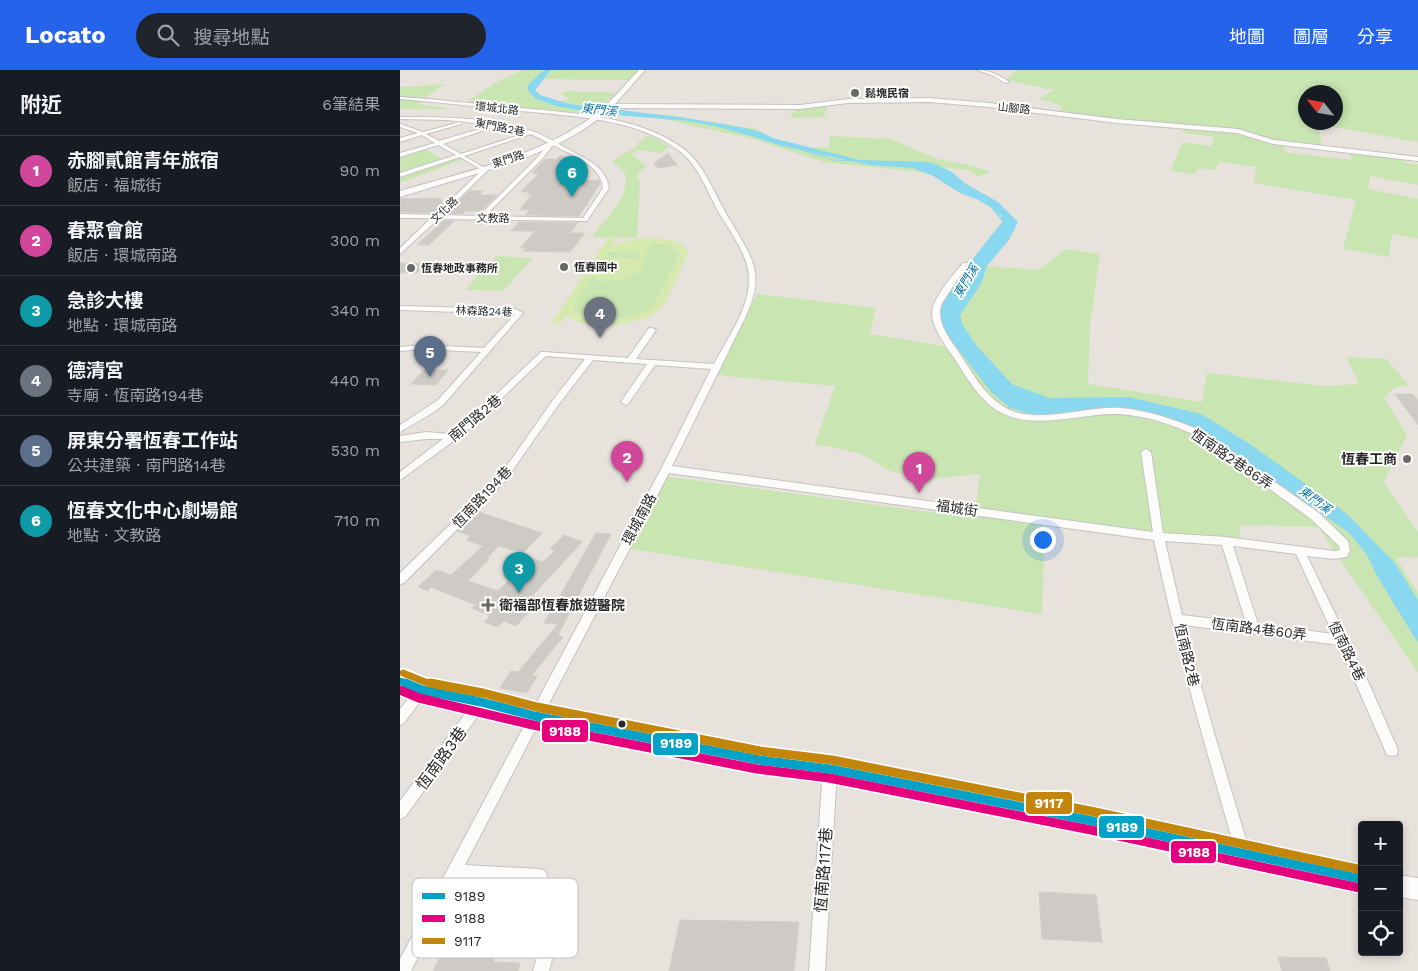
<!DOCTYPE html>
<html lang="zh-TW">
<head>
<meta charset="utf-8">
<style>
	body { margin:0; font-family:"Work Sans","Noto Sans TC",sans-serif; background:#20242c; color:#f1f3f6 }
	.controls { position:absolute; right:15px; bottom:15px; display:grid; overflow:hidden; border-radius:5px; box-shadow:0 2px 8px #0003 }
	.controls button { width:45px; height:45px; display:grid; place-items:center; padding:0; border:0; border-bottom:1px solid #363941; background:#171b24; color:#f1f3f6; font:25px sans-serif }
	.compass { position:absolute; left:898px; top:15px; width:45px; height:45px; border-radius:50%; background:#171b24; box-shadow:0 2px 8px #0003; rotate:301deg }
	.you { position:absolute; left:642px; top:469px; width:18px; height:18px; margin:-12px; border:4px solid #fff; border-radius:50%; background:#1a73e8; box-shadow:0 0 0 8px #1a73e833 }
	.badge { display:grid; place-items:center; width:32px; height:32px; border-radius:50%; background:#2563eb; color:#fff; font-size:16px; font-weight:700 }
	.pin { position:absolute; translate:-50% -41px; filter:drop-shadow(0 1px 2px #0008) }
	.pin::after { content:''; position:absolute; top:26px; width:18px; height:15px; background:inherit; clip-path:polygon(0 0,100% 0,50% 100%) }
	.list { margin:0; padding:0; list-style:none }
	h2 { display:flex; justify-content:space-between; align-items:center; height:65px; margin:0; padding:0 20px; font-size:21px }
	h2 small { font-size:16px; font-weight:400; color:#9ea1a6 }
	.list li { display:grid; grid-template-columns:32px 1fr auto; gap:15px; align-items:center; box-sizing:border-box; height:70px; padding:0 20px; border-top:1px solid #363941 }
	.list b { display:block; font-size:19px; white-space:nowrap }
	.list p { margin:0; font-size:16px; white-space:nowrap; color:#9ea1a6 }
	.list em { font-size:16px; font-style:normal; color:#9ea1a6 }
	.icon { flex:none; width:28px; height:28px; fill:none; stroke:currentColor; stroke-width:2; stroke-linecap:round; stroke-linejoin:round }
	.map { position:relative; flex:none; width:1018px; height:901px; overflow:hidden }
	header { display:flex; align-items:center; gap:30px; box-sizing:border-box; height:70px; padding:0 25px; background:#2563eb; color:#fff }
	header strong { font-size:24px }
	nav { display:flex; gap:28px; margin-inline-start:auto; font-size:18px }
	.search { width:350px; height:45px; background:#20242c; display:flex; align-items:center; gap:12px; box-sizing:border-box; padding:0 18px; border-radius:28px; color:#9ea1a6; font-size:19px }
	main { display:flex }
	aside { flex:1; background:#171b24 }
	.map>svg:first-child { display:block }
	.green { fill:#c9e5b2; fill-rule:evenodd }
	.pitch { fill:#d6eaaf; fill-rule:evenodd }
	.water { fill:#8ad8ef }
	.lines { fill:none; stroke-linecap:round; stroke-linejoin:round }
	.stream-far1 { stroke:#8ad8ef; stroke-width:1 }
	.stream { stroke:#8ad8ef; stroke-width:2 }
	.building { fill:#cecac6; stroke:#d2cec9 }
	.street-casing { stroke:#c4c2c2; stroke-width:2 }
	.secondary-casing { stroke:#c4c2c2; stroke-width:2 }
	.street { fill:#fcfbfa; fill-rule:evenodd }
	.secondary { fill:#fcfbfa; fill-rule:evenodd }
	.bus-1-far1-casing { stroke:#fff; stroke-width:11 }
	.bus-1-casing { stroke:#fff; stroke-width:12 }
	.bus-2-casing { stroke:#fff; stroke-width:12 }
	.bus-3-far1-casing { stroke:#fff; stroke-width:11 }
	.bus-3-casing { stroke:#fff; stroke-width:12 }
	.bus-1-far1 { stroke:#02a3c6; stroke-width:7 }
	.bus-1 { stroke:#02a3c6; stroke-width:9 }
	.bus-2 { stroke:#e5007d; stroke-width:9 }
	.bus-3-far1 { stroke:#c3860a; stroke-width:7 }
	.bus-3 { stroke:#c3860a; stroke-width:9 }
	.poi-dot { fill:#6b6967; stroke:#fff; stroke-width:2 }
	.bus-dot { fill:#282828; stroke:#fff; stroke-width:2 }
	.labels { text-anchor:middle; stroke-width:4; stroke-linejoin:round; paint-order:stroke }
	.far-poi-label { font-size:11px; font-weight:bold; fill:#282828; stroke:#fff; text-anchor:start }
	.far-street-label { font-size:11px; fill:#282828; stroke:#fff }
	.far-water-label { font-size:12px; font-style:italic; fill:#036fa0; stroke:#fff }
	.street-label { font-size:14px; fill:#282828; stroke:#fff }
	.poi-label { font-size:14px; font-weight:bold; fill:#282828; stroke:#fff; text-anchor:end }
	.near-street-label { font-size:16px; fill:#282828; stroke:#fff }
	.key { fill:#fff; stroke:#bebebe; stroke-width:1 }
	.key-label { font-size:14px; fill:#282828 }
	.line-badge { stroke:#fff; stroke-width:2 }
	.badge-label { font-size:14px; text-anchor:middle; font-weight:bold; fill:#fff }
</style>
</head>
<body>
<header>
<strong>Locato</strong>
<div class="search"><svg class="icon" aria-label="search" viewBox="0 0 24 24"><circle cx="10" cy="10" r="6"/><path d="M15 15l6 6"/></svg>搜尋地點</div>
<nav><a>地圖</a><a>圖層</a><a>分享</a></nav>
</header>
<main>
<aside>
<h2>附近<small>6筆結果</small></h2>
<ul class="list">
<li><span class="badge" style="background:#d1479c">1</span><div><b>赤腳貳館青年旅宿</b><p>飯店 · 福城街</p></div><em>90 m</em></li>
<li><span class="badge" style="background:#d1479c">2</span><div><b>春聚會館</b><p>飯店 · 環城南路</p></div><em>300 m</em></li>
<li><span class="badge" style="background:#0f9aa8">3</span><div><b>急診大樓</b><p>地點 · 環城南路</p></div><em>340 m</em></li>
<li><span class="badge" style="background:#6b7280">4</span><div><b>德清宮</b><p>寺廟 · 恆南路194巷</p></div><em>440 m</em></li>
<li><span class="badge" style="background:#5c6f8a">5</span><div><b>屏東分署恆春工作站</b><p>公共建築 · 南門路14巷</p></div><em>530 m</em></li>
<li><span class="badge" style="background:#0f9aa8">6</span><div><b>恆春文化中心劇場館</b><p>地點 · 文教路</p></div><em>710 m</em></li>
</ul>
</aside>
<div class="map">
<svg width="1018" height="901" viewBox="0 0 1018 901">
	<rect width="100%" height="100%" fill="#e8e2dc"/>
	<!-- green -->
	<g class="green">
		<path d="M 123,0 L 239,0 L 229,10 L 135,9 L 131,23 L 158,32 L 169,29 L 160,23 L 168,21 L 216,23 L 192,45 L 65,33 L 100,10 Z"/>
		<path d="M 617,0 L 1018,0 L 1018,72 L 928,56 L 917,58 L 889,58 L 919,59 L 922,78 L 885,74 L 884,82 L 952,90 L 948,82 L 993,86 L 1006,93 L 1018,94 L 1018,115 L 970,106 L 968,119 L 1018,129 L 1018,169 L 992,164 L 989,187 L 943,179 L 956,130 L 854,113 L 856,97 L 820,92 L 814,100 L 799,98 L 794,104 L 770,101 L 783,72 L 811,76 L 814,67 L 783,63 L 783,56 L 717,51 L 660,43 L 662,36 L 639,29 L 653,20 L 606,10 ZM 906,22 L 936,22 L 936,52 L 906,52 Z"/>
		<path d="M 45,14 L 22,30 L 19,34 L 51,39 L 0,39 L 0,17 Z"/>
		<path d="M 428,34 L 424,47 L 390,48 L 398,36 Z"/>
		<path d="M 267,45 L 357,59 L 368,67 L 407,81 L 416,77 L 429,78 L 430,66 L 490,69 L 538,89 L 573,96 L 591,102 L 579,107 L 567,100 L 536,97 L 527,103 L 424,92 L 353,69 L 263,49 Z"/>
		<path d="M 246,66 L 255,68 L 269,77 L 260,83 L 239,80 L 231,84 L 246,96 L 237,105 L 240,114 L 237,168 L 192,167 C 205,149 230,128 225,103 L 212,91 L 239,75 L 237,74 Z"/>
		<path d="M 23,78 L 44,90 L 58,86 L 64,89 L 0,113 L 0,85 Z"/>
		<path d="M 251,173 C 262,173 276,174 280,185 L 255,234 C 240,250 190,259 174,239 L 174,234 L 193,204 L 244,189 L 205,188 L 208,182 L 241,183 Z"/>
		<path d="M 666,179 L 700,184 L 690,256 L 688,314 L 802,332 L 807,303 L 924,316 L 959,314 L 946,287 L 987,289 L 1009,316 L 995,317 L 984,328 L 1007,365 L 984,412 L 1018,462 L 1018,487 L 996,488 L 1018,523 L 1018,603 L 918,457 L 839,455 L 841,474 L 645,450 L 642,544 L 224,478 L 264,406 L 574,448 L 580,404 L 528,409 L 490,401 L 459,383 L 415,374 L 435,316 L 315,305 L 357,224 L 476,238 L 470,264 L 568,280 L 552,258 L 573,195 L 638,200 Z"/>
		<path d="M 96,186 L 133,188 L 103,221 L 65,220 Z"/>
	</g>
	<!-- pitch -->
	<path class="pitch" d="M 208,168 L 215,168 L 212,175 C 231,169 275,161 288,181 L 287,186 C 279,201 271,225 261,238 C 247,256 182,262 167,245 L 159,255 L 151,254 ZM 252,173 C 262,173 276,174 280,185 L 255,234 C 240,250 190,259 174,239 L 174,234 L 193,205 L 200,211 C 216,212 236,209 244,194 L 244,189 L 205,188 L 208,182 L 240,183 L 238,187 L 244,187 Z"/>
	<!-- water -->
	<path class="water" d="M 144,0 L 151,0 L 135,20 L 140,25 L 169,34 L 280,47 L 328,55 L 358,61 L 373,68 L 460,90 L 527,92 L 536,94 L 552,102 L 566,114 L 598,132 L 618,152 L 609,170 L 587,196 L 581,214 L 560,245 L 562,254 L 576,275 L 612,314 L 649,328 L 729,327 L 801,344 L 850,374 L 946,443 L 995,493 L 1018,530 L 1018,573 L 977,506 L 967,485 L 949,463 L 821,373 L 802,361 L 781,353 L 739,341 L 634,345 L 610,338 L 591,322 L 547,265 L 538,247 L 542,232 L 572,190 L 602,152 L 602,146 L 584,132 L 560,123 L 533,106 L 513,98 L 469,95 L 382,76 L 325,58 L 288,51 L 192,43 L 156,36 L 136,29 L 127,19 L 128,15 Z"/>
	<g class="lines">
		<!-- stream-far1 -->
		<g class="stream-far1">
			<path d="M 316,56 L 346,64"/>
			<path d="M 405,81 L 433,90 L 457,91"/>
		</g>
		<!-- stream -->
		<path class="stream" d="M 580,130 L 592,137 L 604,152"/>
	</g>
	<!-- building -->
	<g class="building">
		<path d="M 268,83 L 277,95 L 258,98 L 254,93 Z"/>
		<path d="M 159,86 L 176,89 L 158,111 L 199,110 L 200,114 L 179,146 L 125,145 L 130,140 L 119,140 L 132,125 L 127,125 L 130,122 L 121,122 L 139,103 L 132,103 L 145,89 L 157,89 Z"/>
		<path d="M 69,121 L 83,121 L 79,125 L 97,125 L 81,141 L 65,141 L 62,144 L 47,143 Z"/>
		<path d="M 40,128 L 44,134 L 35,143 L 0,142 L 0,129 Z"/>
		<path d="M 43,151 L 54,151 L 29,175 L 17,175 Z"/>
		<path d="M 119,152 L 178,153 L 170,163 L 185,163 L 170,182 L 123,181 L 126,178 L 120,178 L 135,161 L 111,161 Z"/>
		<path d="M 0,193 L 27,193 L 17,203 L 0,203 Z"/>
		<path d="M 24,300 L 48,300 L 36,315 L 11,314 Z"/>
		<path d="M 995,324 L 1013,324 L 1018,331 L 1018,355 Z"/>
		<path d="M 79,442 L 142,463 L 123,483 L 99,476 L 87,488 L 89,489 L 68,511 L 98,521 L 116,503 L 103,498 L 118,483 L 143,492 L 154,481 L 150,479 L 164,465 L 182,472 L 132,526 L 140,530 L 116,556 L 104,551 L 97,557 L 84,552 L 90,546 L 72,538 L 76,535 L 31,517 L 28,521 L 18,517 L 36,500 L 51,505 L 83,476 L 66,470 L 70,466 L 58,461 Z"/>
		<path d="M 196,463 L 211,464 L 158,565 L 163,567 L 132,605 L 137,606 L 127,623 L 100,618 L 111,601 L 118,602 L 158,554 L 144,553 Z"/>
		<path d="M 639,822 L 696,825 L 702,872 L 642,869 Z"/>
		<path d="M 61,828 L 116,830 L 93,892 L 120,893 L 118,901 L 33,901 L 61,844 L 55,842 Z"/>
		<path d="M 280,850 L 399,852 L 394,901 L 269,901 Z"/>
		<path d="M 878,887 L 926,888 L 930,901 L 882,901 Z"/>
	</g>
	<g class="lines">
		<!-- street casing -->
		<g class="street-casing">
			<g id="street">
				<path d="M 577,0 C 589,0 600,5 609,12 L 605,13 L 594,6 Z"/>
				<path d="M 0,27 C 37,29 73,34 110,37 C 166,43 239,44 285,80 C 306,97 316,128 330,150 C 353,190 366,203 345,248 L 272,396 L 753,462 L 741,382 L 746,379 L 751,382 L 763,463 L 826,467 L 934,481 L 940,480 L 939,476 L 911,449 L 797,366 C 772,354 744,345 717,344 C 681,343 633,361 600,342 C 578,330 566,305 552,285 C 544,273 533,259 532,244 C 531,230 554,204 563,193 L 567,193 L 568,194 L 542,233 C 535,250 548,267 558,281 C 572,302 584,326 606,338 C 637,355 686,336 719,338 C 748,340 777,350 803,362 L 919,443 L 948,471 L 950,480 L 947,487 L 934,489 L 907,486 L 971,618 L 998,680 L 997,685 L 992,686 L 987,685 L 939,575 L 784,555 L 815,666 L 850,783 L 848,788 L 843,790 L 838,788 L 836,783 C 806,679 776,576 754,470 L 269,403 L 65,795 L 140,799 L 145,801 L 147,806 L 145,820 L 161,822 L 166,824 L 168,829 L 149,901 L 133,901 L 152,836 L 136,834 L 131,832 L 129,827 L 131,813 L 58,809 L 11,901 L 0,901 L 0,889 L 261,399 L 311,299 L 255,295 L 228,334 L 225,335 L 221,332 L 247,294 L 193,290 L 159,334 L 105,411 L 4,513 L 0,514 L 0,503 L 99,407 L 153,330 L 185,289 L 146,286 L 79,350 L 55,370 L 0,410 L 0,402 L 43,369 L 26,369 L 0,372 L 0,366 L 26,362 L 49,364 L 73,346 L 141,282 L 144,282 L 228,288 L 249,258 L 252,258 L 256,260 L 236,289 L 314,294 C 330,263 360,225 345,189 C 339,173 328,158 319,143 C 308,123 299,97 281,82 C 234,46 166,46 110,40 C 73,36 37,32 0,29 ZM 765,471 L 822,475 L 846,553 L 782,545 ZM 833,476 L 896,484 L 933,564 L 858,554 Z"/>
				<path d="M 0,47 C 43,47 88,47 129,60 C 145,65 159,74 173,82 C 189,90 206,98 209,118 L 187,151 L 38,149 L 0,184 L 0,178 L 31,148 L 0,148 L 0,144 L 35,145 L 82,100 L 60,87 L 0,107 L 0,103 L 56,85 L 38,75 L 0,87 L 0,83 L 35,73 L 22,65 L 0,72 L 0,68 L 18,63 L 0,57 L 0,54 L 23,62 L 61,52 L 61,54 L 26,64 L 39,71 L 93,55 L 47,50 L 0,49 ZM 97,56 L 126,63 L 61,84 L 43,74 ZM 131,64 L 149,73 L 138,87 L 79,146 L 42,145 L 88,100 L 64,86 ZM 153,75 C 171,85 201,94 203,118 L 183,148 L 85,146 L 142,89 Z"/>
				<path d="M 0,236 L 115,239 L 123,243 L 44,334 L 34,342 L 0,362 L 0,355 L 38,330 L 81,282 L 22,279 L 0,281 L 0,277 L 22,275 L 84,278 L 115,244 L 0,240 Z"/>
				<path d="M 22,614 L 26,616 L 28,620 L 26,624 L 4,653 L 0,655 L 0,639 L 18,616 Z"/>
				<path d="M 81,626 L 85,628 L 87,632 L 85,636 L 5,747 L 0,749 L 0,731 L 77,628 Z"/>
				<path d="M 430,692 L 435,694 L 437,699 L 425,901 L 409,901 L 423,699 L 425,694 Z"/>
			</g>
		</g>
		<!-- secondary casing -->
		<g class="secondary-casing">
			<g id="secondary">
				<path d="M 239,0 L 245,0 L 215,34 L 400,35 L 448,29 L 529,28 L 589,33 L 717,49 L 838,59 L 874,70 L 1018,87 L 1018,91 L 873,74 L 837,63 L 717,53 L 589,37 L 529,32 L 448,33 L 400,39 L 211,38 C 170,77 111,93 59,109 C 39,115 20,121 0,127 L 0,121 C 63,102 133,88 188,50 C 207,37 222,18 239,0 Z"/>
				<path d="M 0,603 L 22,612 L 81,623 L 135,637 L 359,680 L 430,689 L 693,741 L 962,798 L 962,820 L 693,761 L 430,709 L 359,700 L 135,655 L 16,626 L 0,620 Z"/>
				<path d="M 999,805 L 1018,808 L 1018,830 L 999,827 Z"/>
			</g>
		</g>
		<!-- street -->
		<use href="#street" class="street"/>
		<!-- secondary -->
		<use href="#secondary" class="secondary"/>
		<!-- bus-1-far1 casing -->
		<g class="bus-1-far1-casing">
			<path id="bus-1-far1" d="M 0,611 L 8,614"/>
		</g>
		<!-- bus-1 casing -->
		<g class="bus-1-casing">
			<path id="bus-1" d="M 5,613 L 22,620 L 81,632 L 135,646 L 359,690 L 430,699 L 693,751 L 962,809"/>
		</g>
		<!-- bus-2 casing -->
		<g class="bus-2-casing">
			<path id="bus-2" d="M 0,620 L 19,628 L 133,655 L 357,699 L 429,708 L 691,760 L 960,818"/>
		</g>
		<!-- bus-3-far1 casing -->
		<g class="bus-3-far1-casing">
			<path id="bus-3-far1" d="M 3,603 L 25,612 L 37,614"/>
		</g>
		<!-- bus-3 casing -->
		<g class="bus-3-casing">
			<path id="bus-3" d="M 30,613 L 83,623 L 137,637 L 360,681 L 432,690 L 695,742 L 962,800"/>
		</g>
		<!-- bus-1-far1 -->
		<use href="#bus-1-far1" class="bus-1-far1"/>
		<!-- bus-1 -->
		<use href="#bus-1" class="bus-1"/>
		<!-- bus-2 -->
		<use href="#bus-2" class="bus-2"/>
		<!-- bus-3-far1 -->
		<use href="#bus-3-far1" class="bus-3-far1"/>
		<!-- bus-3 -->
		<use href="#bus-3" class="bus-3"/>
	</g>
	<!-- markers -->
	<g class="poi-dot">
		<circle cx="455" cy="23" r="5"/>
		<circle cx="164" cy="197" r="5"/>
		<circle cx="11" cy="198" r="5"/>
		<circle cx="1007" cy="389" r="5"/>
		<path d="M85.5 527.5h5v5h5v5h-5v5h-5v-5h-5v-5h5z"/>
	</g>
	<circle class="bus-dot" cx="222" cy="654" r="4.5"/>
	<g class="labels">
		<!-- far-poi labels -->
		<g class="far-poi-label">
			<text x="465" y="27">鬆塊民宿</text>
			<text x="174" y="201">恆春國中</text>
			<text x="21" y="202">恆春地政事務所</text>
		</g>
		<!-- far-street labels -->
		<g class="far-street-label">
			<text transform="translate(97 38) rotate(6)" y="4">環城北路</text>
			<text transform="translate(614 38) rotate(6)" y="4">山腳路</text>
			<text transform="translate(100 57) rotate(11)" y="4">東門路2巷</text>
			<text transform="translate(108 89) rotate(-18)" y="4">東門路</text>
			<text transform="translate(44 140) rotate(-44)" y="4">文化路</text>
			<text transform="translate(93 148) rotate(1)" y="4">文教路</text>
			<text transform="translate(84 241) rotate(2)" y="4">林森路24巷</text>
		</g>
		<!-- far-water labels -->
		<g class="far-water-label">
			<text transform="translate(199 40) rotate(6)" y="4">東門溪</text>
			<text transform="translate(566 211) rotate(-59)" y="4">東門溪</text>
			<text transform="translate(915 430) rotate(37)" y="4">東門溪</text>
		</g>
		<!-- street labels -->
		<g class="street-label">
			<text transform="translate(75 348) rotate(-40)" y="5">南門路2巷</text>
			<text transform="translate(832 389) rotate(34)" y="5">恆南路2巷86弄</text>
			<text transform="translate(82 427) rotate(-47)" y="5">恆南路194巷</text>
			<text transform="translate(557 438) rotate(8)" y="5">福城街</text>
			<text transform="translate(239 449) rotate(-62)" y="5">環城南路</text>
			<text transform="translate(859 559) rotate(7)" y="5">恆南路4巷60弄</text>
			<text transform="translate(947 581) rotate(64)" y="5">恆南路4巷</text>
			<text transform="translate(787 585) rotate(76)" y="5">恆南路2巷</text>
		</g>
		<!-- poi labels -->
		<g class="poi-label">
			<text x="997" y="394">恆春工商</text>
			<text x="99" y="540" text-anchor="start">衛福部恆春旅遊醫院</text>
		</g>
		<!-- near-street labels -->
		<g class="near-street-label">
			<text transform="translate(41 688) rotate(-54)" y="6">恆南路3巷</text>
			<text transform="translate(423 800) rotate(-86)" y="6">恆南路117巷</text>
		</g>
	</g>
	<!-- legend -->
	<rect x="12" y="808" width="166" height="80" rx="8" class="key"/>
	<rect x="22" y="823" width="23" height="6" fill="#02a3c6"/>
	<rect x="22" y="845" width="23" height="7" fill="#e5007d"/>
	<rect x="22" y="868" width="23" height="6" fill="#c3860a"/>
	<g class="key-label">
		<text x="54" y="831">9189</text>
		<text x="54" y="853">9188</text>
		<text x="54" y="876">9117</text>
	</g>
	<g class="line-badge">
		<rect x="141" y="649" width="48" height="24" rx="5" fill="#e5007d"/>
		<rect x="252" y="662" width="47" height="24" rx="5" fill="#02a3c6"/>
		<rect x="625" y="721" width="48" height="24" rx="5" fill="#c3860a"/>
		<rect x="698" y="745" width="47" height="24" rx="5" fill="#02a3c6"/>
		<rect x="770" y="770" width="47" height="24" rx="5" fill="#e5007d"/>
	</g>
	<g class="badge-label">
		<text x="165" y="666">9188</text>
		<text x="276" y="678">9189</text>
		<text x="649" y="738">9117</text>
		<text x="722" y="762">9189</text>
		<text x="794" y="787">9188</text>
	</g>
</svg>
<div class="controls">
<button>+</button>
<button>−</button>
<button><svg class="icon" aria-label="locate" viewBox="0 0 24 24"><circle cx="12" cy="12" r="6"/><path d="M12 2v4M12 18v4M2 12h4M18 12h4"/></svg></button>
</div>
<svg class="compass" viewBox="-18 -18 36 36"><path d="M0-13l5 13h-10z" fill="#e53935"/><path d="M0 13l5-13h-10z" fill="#9ea1a6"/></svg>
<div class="you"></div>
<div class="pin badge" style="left:519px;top:423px;background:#d1479c">1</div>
<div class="pin badge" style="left:227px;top:412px;background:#d1479c">2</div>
<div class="pin badge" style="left:119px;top:523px;background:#0f9aa8">3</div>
<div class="pin badge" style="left:200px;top:268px;background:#6b7280">4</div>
<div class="pin badge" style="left:30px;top:307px;background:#5c6f8a">5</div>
<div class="pin badge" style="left:172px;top:127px;background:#0f9aa8">6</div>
</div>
</main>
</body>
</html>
